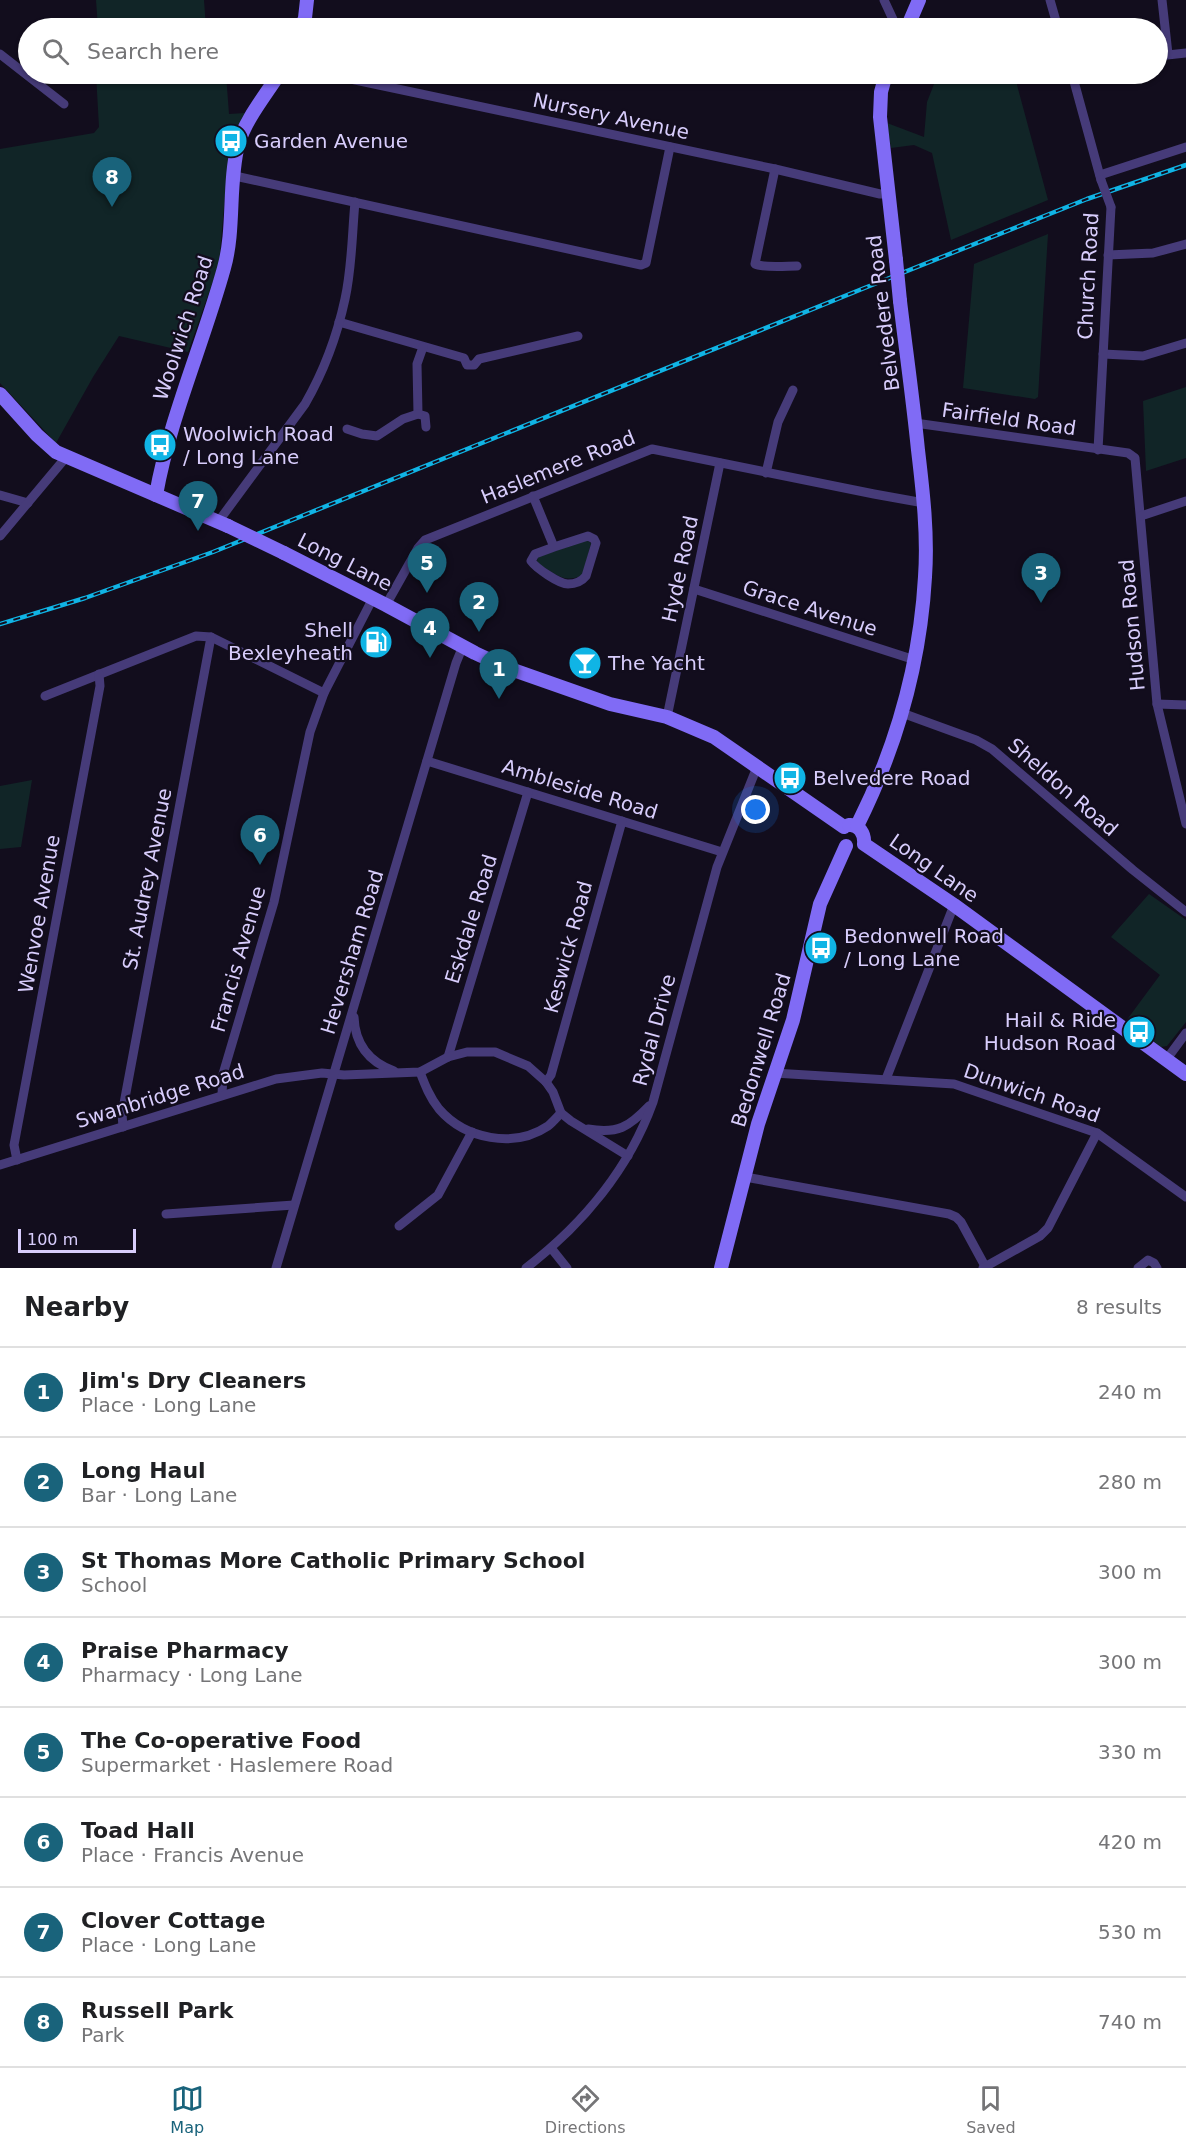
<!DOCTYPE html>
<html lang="en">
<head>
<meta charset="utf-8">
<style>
	body { margin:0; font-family:"DejaVu Sans",sans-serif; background:#f6f6f6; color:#202124 }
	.scale { position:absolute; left:18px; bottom:15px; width:118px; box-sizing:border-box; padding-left:6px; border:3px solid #d8cdfc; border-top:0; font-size:16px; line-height:21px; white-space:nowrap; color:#d8cdfc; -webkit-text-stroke:4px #120d1d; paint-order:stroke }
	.you { position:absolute; left:756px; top:810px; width:21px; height:21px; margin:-15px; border:4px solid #fff; border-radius:50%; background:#1a73e8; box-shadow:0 0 0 9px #1a73e833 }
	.badge { display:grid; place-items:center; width:39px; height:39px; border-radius:50%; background:#19637b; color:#fff; font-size:20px; font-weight:700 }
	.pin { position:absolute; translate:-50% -50px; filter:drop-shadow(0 2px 3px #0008) }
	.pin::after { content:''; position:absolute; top:32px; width:21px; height:18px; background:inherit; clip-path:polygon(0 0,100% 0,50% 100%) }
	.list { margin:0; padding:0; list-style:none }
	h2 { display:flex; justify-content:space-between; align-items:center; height:78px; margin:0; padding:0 24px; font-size:26px }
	h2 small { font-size:20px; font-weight:400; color:#757577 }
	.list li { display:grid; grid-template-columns:39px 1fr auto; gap:18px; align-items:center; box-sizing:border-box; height:90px; padding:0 24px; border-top:2px solid #e0e0e0 }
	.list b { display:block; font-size:22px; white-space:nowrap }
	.list p { margin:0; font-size:20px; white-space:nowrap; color:#757577 }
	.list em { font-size:20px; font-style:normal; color:#757577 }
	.icon { flex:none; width:33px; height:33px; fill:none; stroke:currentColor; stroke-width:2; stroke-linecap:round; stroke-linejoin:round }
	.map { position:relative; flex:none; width:1186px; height:1268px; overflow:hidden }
	.search { position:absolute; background:#fff; box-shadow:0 2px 4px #0004; left:18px; right:18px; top:18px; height:66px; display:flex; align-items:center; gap:15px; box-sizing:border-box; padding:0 21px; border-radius:33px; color:#757577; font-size:22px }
	.sheet { height:798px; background:#fff }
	nav { display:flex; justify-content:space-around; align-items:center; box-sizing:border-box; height:84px; border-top:2px solid #e0e0e0; background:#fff; font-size:16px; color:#757577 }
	nav a { display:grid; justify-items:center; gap:3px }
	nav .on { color:#19637b }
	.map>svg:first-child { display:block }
	.green { fill:#112527 }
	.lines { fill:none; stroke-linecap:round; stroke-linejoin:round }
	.street { stroke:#463b79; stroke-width:9 }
	.secondary { stroke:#806bf5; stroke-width:14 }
	.rail-casing { stroke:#10b4e5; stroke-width:4.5 }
	.rail { stroke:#120d1d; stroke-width:2; stroke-dasharray:7; stroke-linecap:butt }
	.street-bridge { stroke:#463b79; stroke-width:9 }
	.secondary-bridge { stroke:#806bf5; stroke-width:14 }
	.labels { text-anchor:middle; stroke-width:4.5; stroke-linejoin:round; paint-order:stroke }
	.street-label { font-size:20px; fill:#d8cdfc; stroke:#120d1d }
	.poi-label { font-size:20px; fill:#d8cdfc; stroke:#120d1d; text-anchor:start }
</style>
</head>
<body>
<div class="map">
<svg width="1186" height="1268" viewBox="0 0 1186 1268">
	<rect width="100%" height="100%" fill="#120d1d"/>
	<!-- green -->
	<g class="green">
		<path d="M 96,0 L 204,0 L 206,28 L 98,28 Z"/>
		<path d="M 96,74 L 226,74 L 229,114 L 245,113 L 229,150 L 219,264 L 188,352 L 119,336 L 93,377 L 56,443 L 0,383 L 0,149 L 94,133 L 99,127 Z"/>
		<path d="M 938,74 L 1017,74 L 1017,85 L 1048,200 L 951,240 L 932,153 L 914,145 L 891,148 L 887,123 L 924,137 L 927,102 Z"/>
		<path d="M 1048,234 L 1038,397 L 1035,399 L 963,388 L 974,264 Z"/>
		<path d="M 1186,387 L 1186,458 L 1146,471 L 1143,401 Z"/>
		<path d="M 586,540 L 591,543 L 583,575 C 563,584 557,574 538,564 L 537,561 L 538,557 Z"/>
		<path d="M 32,780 L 21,847 L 0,849 L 0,786 Z"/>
		<path d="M 1149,894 L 1186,920 L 1186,1022 L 1167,1046 L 1161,1047 L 1126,1021 L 1160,975 L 1111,937 Z"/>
	</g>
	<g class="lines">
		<!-- street -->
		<g class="street">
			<path d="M 884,0 L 897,28"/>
			<path d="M 1050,0 L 1058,28"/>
			<path d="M 1162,0 L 1168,54"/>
			<path d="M 0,54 L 64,104"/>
			<path d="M 1158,56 L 1186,53"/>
			<path d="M 327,74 L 775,169 L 880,194 L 888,194"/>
			<path d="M 1072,74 L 1101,180"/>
			<path d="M 775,169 L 755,264 C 762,268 786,266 797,266"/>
			<path d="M 1100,175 L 1186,147"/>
			<path d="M 235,176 L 641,265 L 646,263 L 670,147"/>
			<path d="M 1108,255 L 1153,253 L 1186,244"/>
			<path d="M 339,322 L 464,358 L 467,365 L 474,365 L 479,359 L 578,336"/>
			<path d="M 423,347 L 417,364 L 418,414 L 425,416 L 426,427"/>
			<path d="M 1103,354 L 1143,356 L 1186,343"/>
			<path d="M 915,423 L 1128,453 L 1135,458 L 1157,704 L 1186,824"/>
			<path d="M 347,429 L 362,434 L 377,436 L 403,419 L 418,414"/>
			<path d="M 1098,450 L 1111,207"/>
			<path d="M 766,473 L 778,422 L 793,390"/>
			<path d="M 0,495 L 28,503"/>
			<path d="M 533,496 L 554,547 L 588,536 L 594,539 L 596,543 L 586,576 C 582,581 575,584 568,584 C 559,584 536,568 531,561 L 535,554 L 554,547"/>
			<path d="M 1141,516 L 1186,501"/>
			<path d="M 218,522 L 305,404 C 324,371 337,336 345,299 C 352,268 352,234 355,202"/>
			<path d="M 0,536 L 67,456"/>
			<path d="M 694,589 L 915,660"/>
			<path d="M 386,605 L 418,548 L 425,540 L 652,449 L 874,494 L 924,503"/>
			<path d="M 45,696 L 196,636 L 211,637 L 324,693"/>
			<path d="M 1157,704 L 1186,705"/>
			<path d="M 902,713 L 976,740 L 992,749 L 1133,870 L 1186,912"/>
			<path d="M 667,717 L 720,463"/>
			<path d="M 427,761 L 722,852"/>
			<path d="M 354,1017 C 355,1044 369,1062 394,1071"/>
			<path d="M 448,1057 L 528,792"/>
			<path d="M 1166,1060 L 1186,1033"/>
			<path d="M 420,1072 C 425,1085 430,1098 439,1109 C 465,1139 514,1149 548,1126 C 553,1122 557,1117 561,1113"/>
			<path d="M 774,1073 L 954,1084 L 1097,1133 L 1186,1197"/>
			<path d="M 886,1079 L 954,905"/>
			<path d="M 546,1082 L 551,1075 L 622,821"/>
			<path d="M 222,1095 L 223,1074 L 274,902 L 310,732 L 324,693 L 373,598"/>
			<path d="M 123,1127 L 122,1114 L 211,637"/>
			<path d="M 588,1129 C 618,1134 629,1127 649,1106"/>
			<path d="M 17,1160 L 14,1145 L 100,686 L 99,674"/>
			<path d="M 0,1165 L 276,1079 L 322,1073 L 344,1075 L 420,1072 L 448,1057 L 467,1052 L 495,1052 L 528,1066 L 546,1082 L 553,1092 L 561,1113 L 571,1121 L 628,1156"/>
			<path d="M 745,1177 L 949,1214 L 956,1217 L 961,1222 L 986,1268"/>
			<path d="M 166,1214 L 294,1205"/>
			<path d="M 399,1226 L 438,1195 L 472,1132"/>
			<path d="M 551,1248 L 567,1268"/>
			<path d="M 276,1268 L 456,663 L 463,646"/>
			<path d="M 526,1268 C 582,1225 629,1169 653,1102 L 717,867 L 757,767"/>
			<path d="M 983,1268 L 1040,1236 L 1048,1228 L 1097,1133"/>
			<path d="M 1138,1268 L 1148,1260 L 1154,1263 L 1157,1268"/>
		</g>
		<!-- secondary -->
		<g class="secondary">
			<path d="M 301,28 L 305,18 L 307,0"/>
			<path d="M 907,28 L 919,0"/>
			<path d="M 886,74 L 881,92 L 880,117 L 896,260"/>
			<path d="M 0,394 L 37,435 L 56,452 L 228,526"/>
			<path d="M 156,495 C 170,417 203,344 224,268 C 235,229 228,184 238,145 C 245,120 265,96 279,74"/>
			<path d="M 284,553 L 386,605 L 475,653 L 505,667 L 610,704 L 667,717 L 714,737 L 844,827"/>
			<path d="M 849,825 C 859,824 865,834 864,844 L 954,905 L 1186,1074"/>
			<path d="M 857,826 C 896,748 920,665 925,577 C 928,535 923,492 918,450 C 913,400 906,351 900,301"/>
			<path d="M 721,1268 L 758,1124 L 793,1020 L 820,904 L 846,846"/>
		</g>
		<!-- rail casing -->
		<g class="rail-casing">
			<path id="rail" d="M 0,624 L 85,598 L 213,552 L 862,289 L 1087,199 L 1186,165"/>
		</g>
		<!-- rail -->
		<use href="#rail" class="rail"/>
		<!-- street-bridge -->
		<path class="street-bridge" d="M 1101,180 L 1111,207"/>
		<!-- secondary-bridge -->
		<g class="secondary-bridge">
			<path d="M 896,260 L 900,301"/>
			<path d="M 228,526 L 284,553"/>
		</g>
	</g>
	<!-- icons -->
	<defs>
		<g id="bus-disc" transform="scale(1.725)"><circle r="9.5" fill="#10b4e5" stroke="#120d1d"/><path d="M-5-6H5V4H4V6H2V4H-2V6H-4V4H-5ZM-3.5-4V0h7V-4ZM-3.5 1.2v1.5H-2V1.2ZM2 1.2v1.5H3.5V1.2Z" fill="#fff"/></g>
		<g id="fuel-disc" transform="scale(1.725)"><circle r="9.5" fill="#10b4e5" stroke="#120d1d"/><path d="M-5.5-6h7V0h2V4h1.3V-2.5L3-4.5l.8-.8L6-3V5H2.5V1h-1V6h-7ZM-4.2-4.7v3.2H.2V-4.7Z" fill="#fff"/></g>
		<g id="bar-disc" transform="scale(1.725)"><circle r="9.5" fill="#10b4e5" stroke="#120d1d"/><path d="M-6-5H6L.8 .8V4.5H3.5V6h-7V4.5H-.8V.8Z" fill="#fff"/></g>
	</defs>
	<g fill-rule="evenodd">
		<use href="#bus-disc" x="231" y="141"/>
		<use href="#bus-disc" x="160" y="445"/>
		<use href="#fuel-disc" x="376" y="642"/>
		<use href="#bar-disc" x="585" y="663"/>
		<use href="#bus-disc" x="790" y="778"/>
		<use href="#bus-disc" x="821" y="948"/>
		<use href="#bus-disc" x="1139" y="1032"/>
	</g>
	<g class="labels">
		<!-- street labels -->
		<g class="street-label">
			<text transform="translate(611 116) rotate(12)" y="7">Nursery Avenue</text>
			<text transform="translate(1088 276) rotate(-87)" y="7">Church Road</text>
			<text transform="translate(883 313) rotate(-97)" y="7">Belvedere Road</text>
			<text transform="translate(183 328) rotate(-72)" y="7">Woolwich Road</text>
			<text transform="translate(1009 419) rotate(8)" y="7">Fairfield Road</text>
			<text transform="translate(558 467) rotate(-22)" y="7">Haslemere Road</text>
			<text transform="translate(345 562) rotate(27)" y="7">Long Lane</text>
			<text transform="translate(680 569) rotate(-78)" y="7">Hyde Road</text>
			<text transform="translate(810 608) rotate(18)" y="7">Grace Avenue</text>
			<text transform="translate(1132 625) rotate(-95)" y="7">Hudson Road</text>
			<text transform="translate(1063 787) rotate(41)" y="7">Sheldon Road</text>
			<text transform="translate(580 789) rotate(17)" y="7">Ambleside Road</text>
			<text transform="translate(934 868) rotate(35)" y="7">Long Lane</text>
			<text transform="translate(147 879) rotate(-79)" y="7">St. Audrey Avenue</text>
			<text transform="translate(39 914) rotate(-80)" y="7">Wenvoe Avenue</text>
			<text transform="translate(471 919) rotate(-73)" y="7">Eskdale Road</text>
			<text transform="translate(568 947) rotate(-75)" y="7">Keswick Road</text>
			<text transform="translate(352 952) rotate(-73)" y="7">Heversham Road</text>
			<text transform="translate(238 959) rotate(-74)" y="7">Francis Avenue</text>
			<text transform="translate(654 1030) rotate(-75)" y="7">Rydal Drive</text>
			<text transform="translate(761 1050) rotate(-73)" y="7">Bedonwell Road</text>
			<text transform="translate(1032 1093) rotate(19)" y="7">Dunwich Road</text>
			<text transform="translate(160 1096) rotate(-17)" y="7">Swanbridge Road</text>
		</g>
		<!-- poi labels -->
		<g class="poi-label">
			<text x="254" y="148">Garden Avenue</text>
			<text x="183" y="441">Woolwich Road<tspan x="183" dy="23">/ Long Lane</tspan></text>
			<text x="353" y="637" text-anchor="end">Shell<tspan x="353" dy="23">Bexleyheath</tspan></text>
			<text x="608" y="670">The Yacht</text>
			<text x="813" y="785">Belvedere Road</text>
			<text x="844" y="943">Bedonwell Road<tspan x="844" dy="23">/ Long Lane</tspan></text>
			<text x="1116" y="1027" text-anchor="end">Hail &amp; Ride<tspan x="1116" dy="23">Hudson Road</tspan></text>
		</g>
	</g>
</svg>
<div class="scale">100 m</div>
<div class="you"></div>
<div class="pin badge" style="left:499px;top:699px">1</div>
<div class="pin badge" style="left:479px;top:632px">2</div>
<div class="pin badge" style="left:1041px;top:603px">3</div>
<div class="pin badge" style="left:430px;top:658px">4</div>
<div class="pin badge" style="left:427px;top:593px">5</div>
<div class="pin badge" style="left:260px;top:865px">6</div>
<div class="pin badge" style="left:198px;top:531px">7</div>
<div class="pin badge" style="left:112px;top:207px">8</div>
<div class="search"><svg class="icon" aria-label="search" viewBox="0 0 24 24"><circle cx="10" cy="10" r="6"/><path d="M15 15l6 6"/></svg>Search here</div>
</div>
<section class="sheet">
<h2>Nearby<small>8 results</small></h2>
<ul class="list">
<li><span class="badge">1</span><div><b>Jim's Dry Cleaners</b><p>Place · Long Lane</p></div><em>240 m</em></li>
<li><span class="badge">2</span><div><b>Long Haul</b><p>Bar · Long Lane</p></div><em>280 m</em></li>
<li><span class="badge">3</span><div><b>St Thomas More Catholic Primary School</b><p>School</p></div><em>300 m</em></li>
<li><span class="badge">4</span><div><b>Praise Pharmacy</b><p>Pharmacy · Long Lane</p></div><em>300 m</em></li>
<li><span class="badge">5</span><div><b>The Co-operative Food</b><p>Supermarket · Haslemere Road</p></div><em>330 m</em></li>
<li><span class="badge">6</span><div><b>Toad Hall</b><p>Place · Francis Avenue</p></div><em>420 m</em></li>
<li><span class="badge">7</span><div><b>Clover Cottage</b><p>Place · Long Lane</p></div><em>530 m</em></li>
<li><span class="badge">8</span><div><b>Russell Park</b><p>Park</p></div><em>740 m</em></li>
</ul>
</section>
<nav>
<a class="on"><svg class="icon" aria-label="map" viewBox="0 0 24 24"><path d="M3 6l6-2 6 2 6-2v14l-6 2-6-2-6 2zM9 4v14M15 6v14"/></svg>Map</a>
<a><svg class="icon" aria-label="directions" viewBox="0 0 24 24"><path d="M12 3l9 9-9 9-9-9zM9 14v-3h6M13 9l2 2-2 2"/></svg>Directions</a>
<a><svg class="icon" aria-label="saved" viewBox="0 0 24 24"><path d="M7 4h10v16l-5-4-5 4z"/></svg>Saved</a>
</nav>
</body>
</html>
